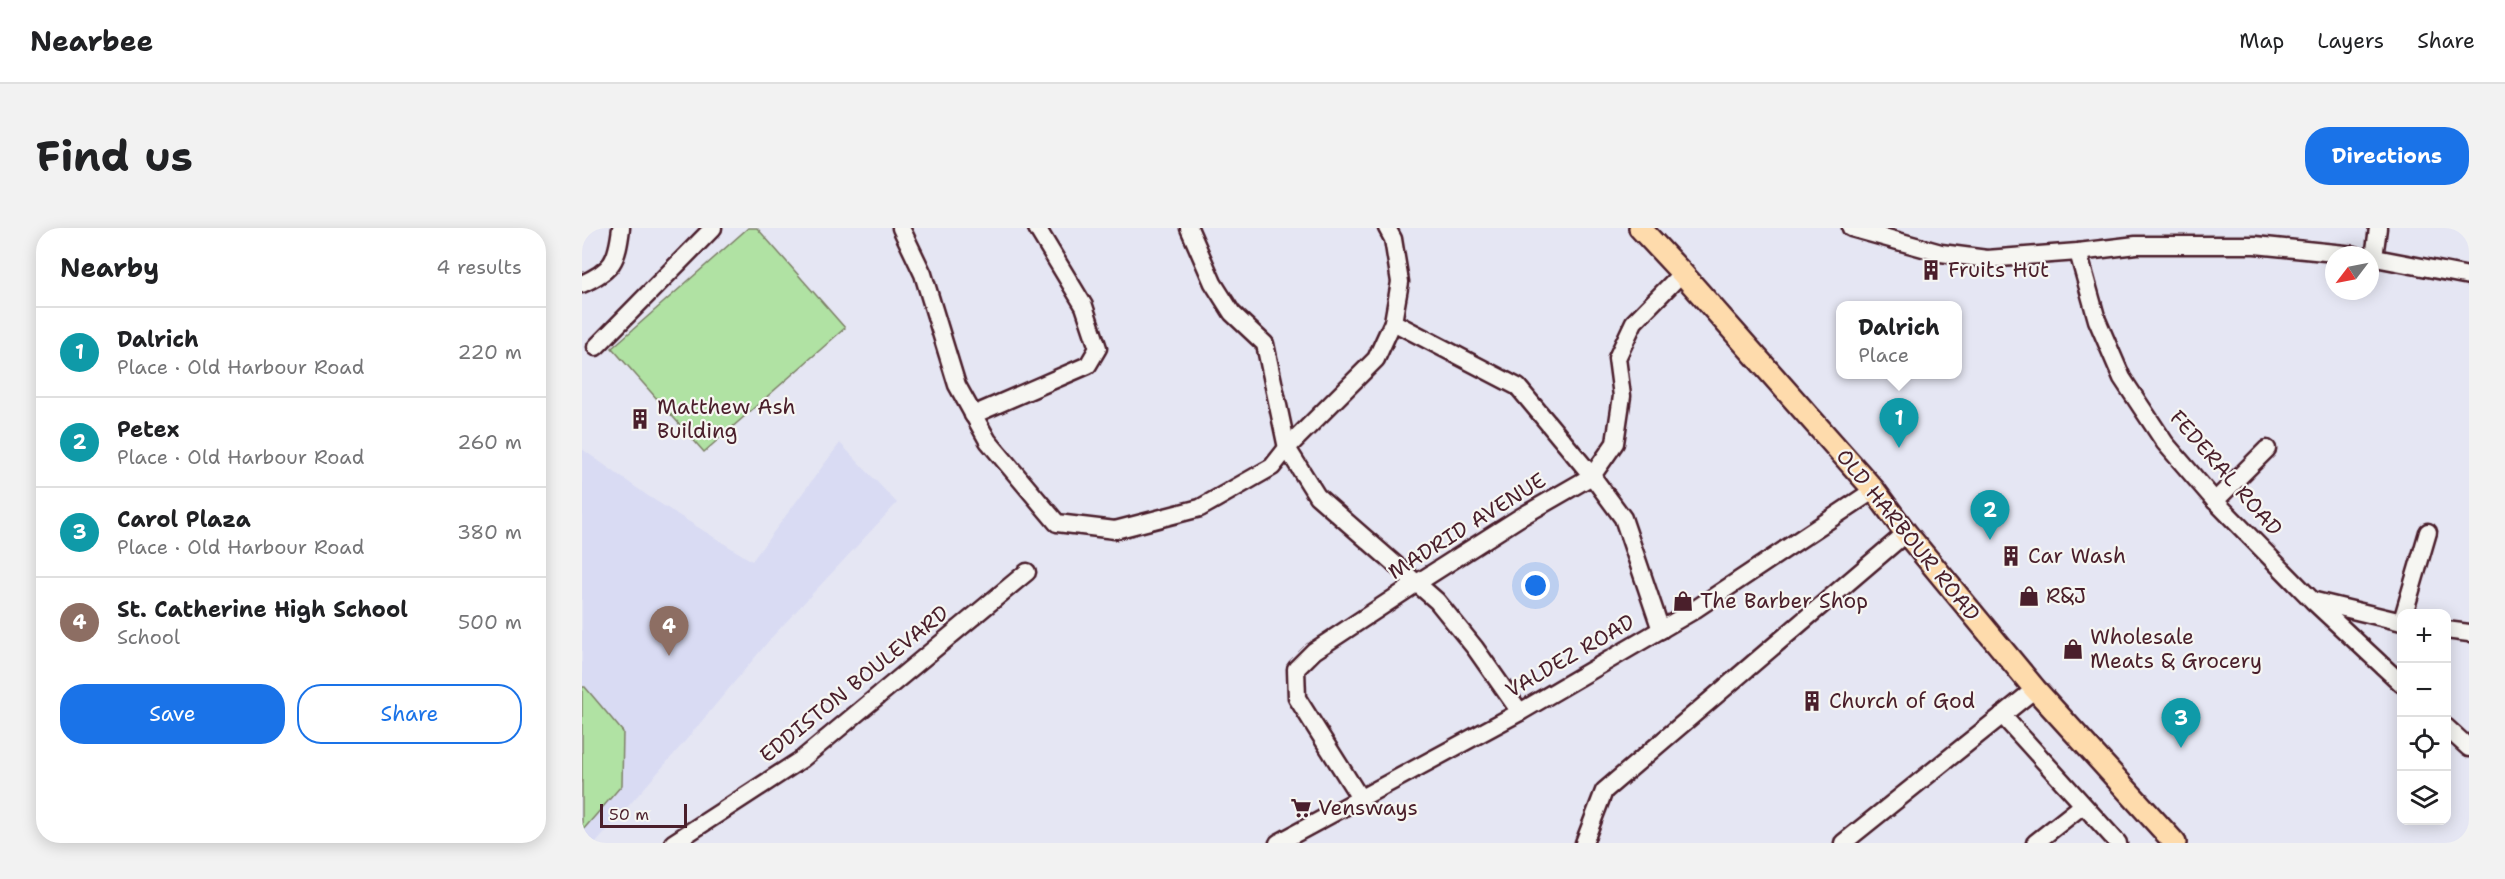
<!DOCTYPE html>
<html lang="en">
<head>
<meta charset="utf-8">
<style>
	body { margin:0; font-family:"Shantell Sans",sans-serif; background:#f2f2f2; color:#202124 }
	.controls { position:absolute; right:18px; bottom:18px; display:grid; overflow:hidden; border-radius:12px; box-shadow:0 3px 15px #0003 }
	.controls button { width:54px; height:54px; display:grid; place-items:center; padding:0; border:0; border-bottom:2px solid #e0e0e0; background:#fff; color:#202124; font:30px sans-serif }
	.compass { position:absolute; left:1743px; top:18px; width:54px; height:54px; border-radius:50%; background:#fff; box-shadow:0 3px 15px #0003; rotate:238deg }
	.scale { position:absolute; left:18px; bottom:15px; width:87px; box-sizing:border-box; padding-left:6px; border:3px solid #4a1f2b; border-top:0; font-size:16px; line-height:21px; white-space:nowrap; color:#4a1f2b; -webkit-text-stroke:4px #f6f6f2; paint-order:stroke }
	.you { position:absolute; left:954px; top:358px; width:21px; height:21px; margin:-15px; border:4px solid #fff; border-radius:50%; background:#1a73e8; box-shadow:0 0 0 9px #1a73e833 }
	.badge { display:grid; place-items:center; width:39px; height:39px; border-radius:50%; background:#1a73e8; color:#fff; font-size:20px; font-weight:700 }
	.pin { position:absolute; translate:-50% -50px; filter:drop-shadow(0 2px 3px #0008) }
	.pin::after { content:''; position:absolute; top:32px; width:21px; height:18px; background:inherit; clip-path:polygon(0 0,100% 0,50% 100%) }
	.popup { position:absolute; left:1254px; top:73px; width:126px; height:78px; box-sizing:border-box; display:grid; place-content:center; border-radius:12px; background:#fff; filter:drop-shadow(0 2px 4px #0005); font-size:20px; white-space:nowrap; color:#757577 }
	.popup b { font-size:22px; color:#202124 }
	.popup::after { content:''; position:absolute; left:50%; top:100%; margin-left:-12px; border:12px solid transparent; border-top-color:#fff }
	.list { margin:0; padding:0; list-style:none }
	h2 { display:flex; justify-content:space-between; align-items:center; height:78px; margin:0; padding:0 24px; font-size:26px }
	h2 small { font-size:20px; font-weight:400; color:#757577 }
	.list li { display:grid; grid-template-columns:39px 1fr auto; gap:18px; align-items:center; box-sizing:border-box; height:90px; padding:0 24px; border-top:2px solid #e0e0e0 }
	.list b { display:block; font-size:22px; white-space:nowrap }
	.list p { margin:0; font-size:20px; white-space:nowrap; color:#757577 }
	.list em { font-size:20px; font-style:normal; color:#757577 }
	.actions { display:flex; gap:12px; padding:18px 24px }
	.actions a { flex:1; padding:14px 0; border:2px solid #1a73e8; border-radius:24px; text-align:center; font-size:21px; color:#1a73e8 }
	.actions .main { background:#1a73e8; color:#fff }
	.icon { flex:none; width:33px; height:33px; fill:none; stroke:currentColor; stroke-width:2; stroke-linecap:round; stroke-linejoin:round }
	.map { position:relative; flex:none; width:1887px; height:615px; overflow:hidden; border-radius:24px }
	header { display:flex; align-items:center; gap:36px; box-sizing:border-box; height:84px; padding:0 30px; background:#fff; border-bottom:2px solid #e0e0e0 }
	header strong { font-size:28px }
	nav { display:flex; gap:33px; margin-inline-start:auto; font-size:21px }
	.intro { display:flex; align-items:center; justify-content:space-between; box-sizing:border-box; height:144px; padding:0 36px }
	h1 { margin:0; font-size:42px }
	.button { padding:15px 27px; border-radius:24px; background:#1a73e8; color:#fff; font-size:21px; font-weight:700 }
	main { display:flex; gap:36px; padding:0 36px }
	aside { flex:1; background:#fff; border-radius:24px; box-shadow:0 3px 15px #0003 }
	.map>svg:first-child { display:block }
	.built { fill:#d9dbf3 }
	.garden { fill:#b0e2a3; stroke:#7d8067; stroke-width:1.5 }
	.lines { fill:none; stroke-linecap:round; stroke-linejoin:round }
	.minor-casing { stroke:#4a1f2b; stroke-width:21 }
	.major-casing { stroke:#4a1f2b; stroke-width:26 }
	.minor { stroke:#f6f6f2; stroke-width:16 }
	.major { stroke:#fedbac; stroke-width:21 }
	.labels { text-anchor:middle; stroke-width:4.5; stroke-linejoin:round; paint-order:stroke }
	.poi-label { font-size:21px; fill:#4a1f2b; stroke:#f6f6f2; text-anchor:start }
	.street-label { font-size:21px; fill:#4a1f2b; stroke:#f6f6f2 }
</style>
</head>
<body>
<header>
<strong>Nearbee</strong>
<nav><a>Map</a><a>Layers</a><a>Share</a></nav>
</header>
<div class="intro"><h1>Find us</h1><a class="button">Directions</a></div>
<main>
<aside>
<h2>Nearby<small>4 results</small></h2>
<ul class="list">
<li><span class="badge" style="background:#0f9aa8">1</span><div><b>Dalrich</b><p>Place · Old Harbour Road</p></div><em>220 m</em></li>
<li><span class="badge" style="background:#0f9aa8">2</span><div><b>Petex</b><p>Place · Old Harbour Road</p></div><em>260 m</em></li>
<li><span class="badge" style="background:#0f9aa8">3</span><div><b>Carol Plaza</b><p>Place · Old Harbour Road</p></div><em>380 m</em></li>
<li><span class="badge" style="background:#8d6e63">4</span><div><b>St. Catherine High School</b><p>School</p></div><em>500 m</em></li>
</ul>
<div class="actions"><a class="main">Save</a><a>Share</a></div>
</aside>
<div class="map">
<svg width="1887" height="615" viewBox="0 0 1887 615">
	<rect width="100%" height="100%" fill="#e5e6f3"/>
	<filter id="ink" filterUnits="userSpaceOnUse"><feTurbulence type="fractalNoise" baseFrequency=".0167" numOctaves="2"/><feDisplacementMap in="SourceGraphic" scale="12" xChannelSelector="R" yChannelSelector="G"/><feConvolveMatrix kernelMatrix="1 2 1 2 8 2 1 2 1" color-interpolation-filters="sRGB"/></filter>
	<g filter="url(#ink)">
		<!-- built -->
		<path class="built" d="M 258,215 L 315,275 L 190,409 L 99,518 L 14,615 L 0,615 L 0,221 L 66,268 L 170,333 Z"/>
		<!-- garden -->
		<g class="garden">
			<path d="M 166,0 L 175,0 L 263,100 L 122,224 L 30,120 Z"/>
			<path d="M 0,459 L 3,459 L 41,504 L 40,557 L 0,603 Z"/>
		</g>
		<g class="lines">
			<!-- minor casing -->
			<g class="minor-casing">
				<g id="minor">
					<path d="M 319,0 L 341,46 L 375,157 L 406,213 L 475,295 L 533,302 L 618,280 L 690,239 L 705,220 L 794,131 L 811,94 L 818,54 L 811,11 L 805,0"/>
					<path d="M 607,0 L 631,55 L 650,85 L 683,116 L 705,220 L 735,268 L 855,373 L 893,420 L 938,484"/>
					<path d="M 1269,0 L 1359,25 L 1405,31 L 1496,24 L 1554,17 L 1673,17 L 1773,27"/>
					<path d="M 1496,24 L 1515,92 L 1540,150 L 1583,215 L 1633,273 L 1731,373 L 1820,456"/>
					<path d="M 1788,29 L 1887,48"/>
					<path d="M 1792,29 L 1796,0"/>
					<path d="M 0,56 C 31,42 35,33 39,0"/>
					<path d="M 811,94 L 936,159 L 1010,248 L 1041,290 L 1079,402"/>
					<path d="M 14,119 L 131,0"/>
					<path d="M 391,187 L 506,137 L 516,120 L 502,78 L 455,0"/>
					<path d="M 1633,273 L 1685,221"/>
					<path d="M 1733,373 L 1820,394"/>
					<path d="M 1822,386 L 1846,304"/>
					<path d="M 1864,402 L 1887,405"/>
					<path d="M 1420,487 L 1536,615"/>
					<path d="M 1864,499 L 1887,520"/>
					<path d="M 778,570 L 715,470 L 714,441 L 732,423 L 835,355 L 937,290 L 1010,248 L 1033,215 L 1040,168 L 1035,130 L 1052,94 L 1100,45"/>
					<path d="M 91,615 L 220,531 L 445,344"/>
					<path d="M 696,615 L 938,484 L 1109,384 L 1292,262"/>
					<path d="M 1002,615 L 1022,563 L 1324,305"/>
					<path d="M 1261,615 L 1453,461"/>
					<path d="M 1453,615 L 1501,577"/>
				</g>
			</g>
			<!-- major casing -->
			<g class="major-casing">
				<path id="major" d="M 1058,0 L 1100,45 L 1292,262 L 1324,305 L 1453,461 L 1593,615"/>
			</g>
			<!-- minor -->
			<use href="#minor" class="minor"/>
			<!-- major -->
			<use href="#major" class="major"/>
		</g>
	</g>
	<!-- icons -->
	<defs>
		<g id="building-bare" transform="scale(1.62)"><path d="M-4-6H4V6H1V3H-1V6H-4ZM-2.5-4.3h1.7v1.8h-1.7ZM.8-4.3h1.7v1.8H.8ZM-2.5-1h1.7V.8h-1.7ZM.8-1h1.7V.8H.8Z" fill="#4a1f2b" stroke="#f6f6f2" stroke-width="2.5" paint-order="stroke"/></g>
		<g id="shop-bare" transform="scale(1.62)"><path d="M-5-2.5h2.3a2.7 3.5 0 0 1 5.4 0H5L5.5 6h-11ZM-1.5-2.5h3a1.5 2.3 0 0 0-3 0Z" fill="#4a1f2b" stroke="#f6f6f2" stroke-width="2.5" paint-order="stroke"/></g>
		<g id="supermarket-bare" transform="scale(1.62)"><path d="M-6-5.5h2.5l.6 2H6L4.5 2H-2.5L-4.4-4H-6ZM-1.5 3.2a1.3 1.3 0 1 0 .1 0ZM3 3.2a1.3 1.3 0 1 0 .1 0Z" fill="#4a1f2b" stroke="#f6f6f2" stroke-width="2.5" paint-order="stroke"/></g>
	</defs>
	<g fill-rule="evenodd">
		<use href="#building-bare" x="1349" y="42"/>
		<use href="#building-bare" x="58" y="191"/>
		<use href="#building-bare" x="1429" y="328"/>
		<use href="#shop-bare" x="1447" y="368"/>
		<use href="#shop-bare" x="1101" y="373"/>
		<use href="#shop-bare" x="1491" y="421"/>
		<use href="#building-bare" x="1230" y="473"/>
		<use href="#supermarket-bare" x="719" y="580"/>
	</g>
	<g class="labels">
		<!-- poi labels -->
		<g class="poi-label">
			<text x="1366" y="49">Fruits Hut</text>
			<text x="75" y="186">Matthew Ash<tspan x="75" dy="24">Building</tspan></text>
			<text x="1446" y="335">Car Wash</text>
			<text x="1464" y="375">R&amp;J</text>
			<text x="1118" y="380">The Barber Shop</text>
			<text x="1508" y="416">Wholesale<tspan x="1508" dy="24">Meats &amp; Grocery</tspan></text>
			<text x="1247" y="480">Church of God</text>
			<text x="736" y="587">Vensways</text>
		</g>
		<!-- street labels -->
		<g class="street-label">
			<text transform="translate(1644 245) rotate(49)" y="7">FEDERAL ROAD</text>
			<text transform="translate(885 298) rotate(-32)" y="7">MADRID AVENUE</text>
			<text transform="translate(1326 307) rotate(51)" y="7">OLD HARBOUR ROAD</text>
			<text transform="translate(988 428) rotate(-30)" y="7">VALDEZ ROAD</text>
			<text transform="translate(272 456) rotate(-39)" y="7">EDDISTON BOULEVARD</text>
		</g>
	</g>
</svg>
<div class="controls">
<button>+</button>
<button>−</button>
<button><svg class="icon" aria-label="locate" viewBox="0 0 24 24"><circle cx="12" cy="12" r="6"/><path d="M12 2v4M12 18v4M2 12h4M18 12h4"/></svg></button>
<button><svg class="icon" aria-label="layers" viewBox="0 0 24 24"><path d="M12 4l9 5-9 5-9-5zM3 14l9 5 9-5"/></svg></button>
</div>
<svg class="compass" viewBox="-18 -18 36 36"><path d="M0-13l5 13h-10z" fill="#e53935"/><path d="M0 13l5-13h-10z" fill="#757577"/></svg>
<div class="scale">50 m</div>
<div class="you"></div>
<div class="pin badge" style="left:1317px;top:220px;background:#0f9aa8">1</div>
<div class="popup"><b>Dalrich</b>Place</div>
<div class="pin badge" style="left:1408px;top:312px;background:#0f9aa8">2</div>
<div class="pin badge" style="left:1599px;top:520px;background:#0f9aa8">3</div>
<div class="pin badge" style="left:87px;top:428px;background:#8d6e63">4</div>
</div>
</main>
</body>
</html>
